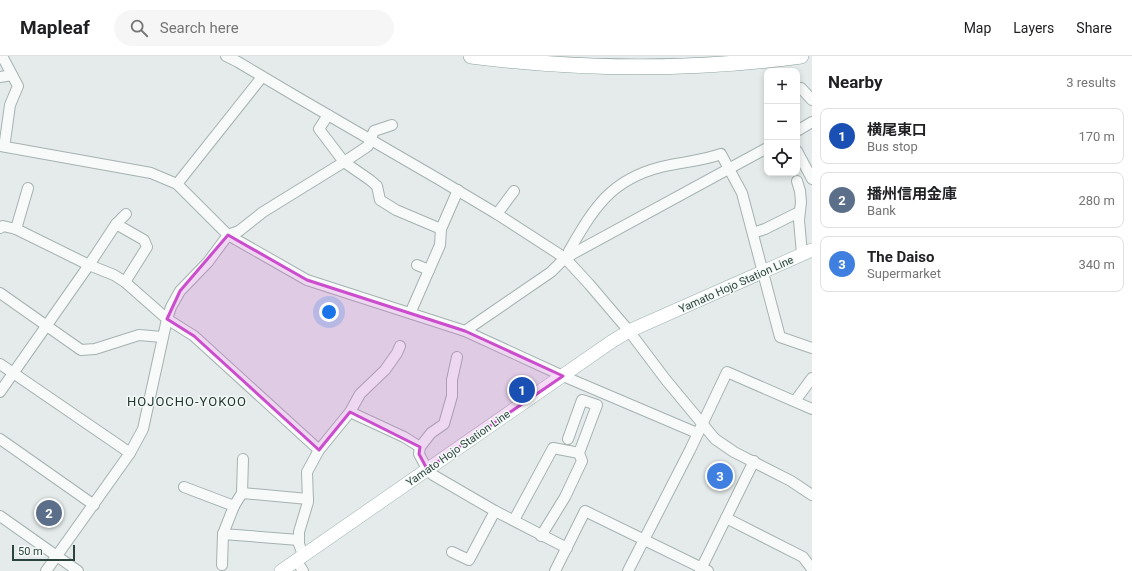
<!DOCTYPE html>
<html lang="en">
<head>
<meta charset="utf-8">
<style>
	body { margin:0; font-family:Roboto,"Noto Sans JP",sans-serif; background:#f6f6f6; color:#202124 }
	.controls { position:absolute; right:12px; top:12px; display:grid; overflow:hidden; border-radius:8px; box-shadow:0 2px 6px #0003 }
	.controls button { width:36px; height:36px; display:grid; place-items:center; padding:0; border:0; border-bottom:1px solid #e0e0e0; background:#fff; color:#202124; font:20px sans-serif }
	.scale { position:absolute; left:12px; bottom:10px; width:63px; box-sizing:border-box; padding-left:4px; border:2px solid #2c443e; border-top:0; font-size:11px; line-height:14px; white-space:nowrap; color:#2c443e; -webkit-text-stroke:3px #f4f9f7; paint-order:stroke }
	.you { position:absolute; left:329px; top:256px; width:14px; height:14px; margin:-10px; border:3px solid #fff; border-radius:50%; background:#1a73e8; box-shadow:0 0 0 6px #1a73e833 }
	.badge { display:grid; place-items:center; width:26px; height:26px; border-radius:50%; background:#cb4dcd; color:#fff; font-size:13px; font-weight:700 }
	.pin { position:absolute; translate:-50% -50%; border:2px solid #fff; box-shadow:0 1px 4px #0006 }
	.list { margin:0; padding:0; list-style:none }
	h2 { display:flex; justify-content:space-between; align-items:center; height:52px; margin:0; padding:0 16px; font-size:17px }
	h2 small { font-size:13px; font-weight:400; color:#757577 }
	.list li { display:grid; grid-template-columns:26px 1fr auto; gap:12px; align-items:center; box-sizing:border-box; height:56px; margin:0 8px 8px; padding:0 8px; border:1px solid #e0e0e0; border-radius:8px }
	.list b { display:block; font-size:15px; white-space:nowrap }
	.list p { margin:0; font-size:13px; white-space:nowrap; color:#757577 }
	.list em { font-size:13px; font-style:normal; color:#757577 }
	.icon { flex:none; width:22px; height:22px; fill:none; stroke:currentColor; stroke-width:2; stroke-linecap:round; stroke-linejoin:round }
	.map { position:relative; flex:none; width:812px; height:515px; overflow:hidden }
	header { display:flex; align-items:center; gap:24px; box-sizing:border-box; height:56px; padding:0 20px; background:#fff; border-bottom:1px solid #e0e0e0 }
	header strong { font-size:19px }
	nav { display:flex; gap:22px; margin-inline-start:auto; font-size:14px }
	.search { width:280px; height:36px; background:#f6f6f6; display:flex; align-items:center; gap:10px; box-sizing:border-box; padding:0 14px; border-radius:22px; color:#757577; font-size:15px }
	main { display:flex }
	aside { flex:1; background:#fff }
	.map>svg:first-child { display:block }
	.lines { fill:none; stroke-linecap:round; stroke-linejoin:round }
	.minor-casing { stroke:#a5b2b0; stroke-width:12 }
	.major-casing { stroke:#a3b7b2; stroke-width:14 }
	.highway-casing { stroke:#8ba29c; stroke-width:16 }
	.minor { stroke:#f7faf9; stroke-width:10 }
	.major { stroke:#fff; stroke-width:13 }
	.highway { stroke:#fff; stroke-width:15 }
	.marked { fill:#cb4dcd; fill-opacity:0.2; stroke:#cb4dcd; stroke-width:3; stroke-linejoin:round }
	.labels { text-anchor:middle; stroke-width:3; stroke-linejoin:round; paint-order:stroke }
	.street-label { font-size:11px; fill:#2c443e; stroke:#f4f9f7 }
	.quarter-label { font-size:13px; letter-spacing:1px; fill:#1e3530; stroke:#f4f9f7 }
</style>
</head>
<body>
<header>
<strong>Mapleaf</strong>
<div class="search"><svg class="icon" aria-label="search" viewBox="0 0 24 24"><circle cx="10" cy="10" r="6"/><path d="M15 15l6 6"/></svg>Search here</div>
<nav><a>Map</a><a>Layers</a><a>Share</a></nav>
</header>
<main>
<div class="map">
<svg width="812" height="515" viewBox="0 0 812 515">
	<rect width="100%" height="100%" fill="#e4ebea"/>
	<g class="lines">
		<!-- minor casing -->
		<g class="minor-casing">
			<g id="minor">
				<path d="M 2,0 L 18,30 L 10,49 L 5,85"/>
				<path d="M 226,0 L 238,6 L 297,41 L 440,124 L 497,158 L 565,202 L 589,228 L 629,275 L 666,324 L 715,383 L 734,396 L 791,425 L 812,439"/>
				<path d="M 0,21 L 12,19"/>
				<path d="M 801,32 L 812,44"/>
				<path d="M 328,59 L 319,73 L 344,106 L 370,124 L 377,130 L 380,144 L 396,154 L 441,173"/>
				<path d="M 797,75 L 812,66"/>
				<path d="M 0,90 L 151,117 L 177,128 L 228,179 L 307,224 L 465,275 L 563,320 L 697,377"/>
				<path d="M 797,95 L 812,123"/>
				<path d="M 797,125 L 800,135 L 801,146 L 799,164 L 802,198"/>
				<path d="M 177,128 L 262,21"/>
				<path d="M 497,158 L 514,135"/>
				<path d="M 116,168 L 144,184 L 147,191 L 125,226"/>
				<path d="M 0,172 L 3,170 L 16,173 L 89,209 L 114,219 L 125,226 L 167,263 L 194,280 L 319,394"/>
				<path d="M 16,173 L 28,132"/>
				<path d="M 753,177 L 765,173 L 799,156"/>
				<path d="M 571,199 L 569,195 C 594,152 610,124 661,111 C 681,106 702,105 721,98 L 742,137 L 780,281 L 812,292"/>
				<path d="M 417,209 L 429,214"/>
				<path d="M 0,237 L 81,294 L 95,293 L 139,279 L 162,281"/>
				<path d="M 412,253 L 440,189 L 441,173 L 458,134"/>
				<path d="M 465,275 L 551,216 L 565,202 L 767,92"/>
				<path d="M 457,301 L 452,324 L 452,340 L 444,368 L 431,377 L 420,391 L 419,398 L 427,413 L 433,419 L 495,455 L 567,492"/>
				<path d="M 0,308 L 130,397"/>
				<path d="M 0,336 L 89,209 L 116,168 L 126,158"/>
				<path d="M 795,345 L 812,322"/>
				<path d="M 350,356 L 404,381 L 420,391"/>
				<path d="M 0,383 L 94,449"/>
				<path d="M 184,431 L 234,450"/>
				<path d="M 242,437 L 243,403"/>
				<path d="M 0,460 L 78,515"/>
				<path d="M 726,462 L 803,501 L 812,513"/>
				<path d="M 514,464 L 553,392 L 579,397"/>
				<path d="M 541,480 L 565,441 L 582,405 L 579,397 L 597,349 L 582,344 L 568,383"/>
				<path d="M 299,484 L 223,478 L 234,450 L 242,437 L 308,443"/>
				<path d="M 452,496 L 469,504 L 495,455"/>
				<path d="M 303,499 L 299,488 L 299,476 L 308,446 L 307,416 L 319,394 L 350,356 L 360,338 L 385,314 L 397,297 L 400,290"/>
				<path d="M 296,504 L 303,515"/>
				<path d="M 222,509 L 223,478"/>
				<path d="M 46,515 L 130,397 L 143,373 L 167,263 L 171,251 L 180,235 L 208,206 L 228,179 L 239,175 L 263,156 L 344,106 L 368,90 L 374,75 L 392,69"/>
				<path d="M 555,515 L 585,455 L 708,515"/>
				<path d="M 628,515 L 690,394 L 727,316 L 812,353"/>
				<path d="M 700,515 L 754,405"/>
			</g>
		</g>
		<!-- major casing -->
		<g class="major-casing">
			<path id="major" d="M 281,515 L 611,286 L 629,275 L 812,194"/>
		</g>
		<!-- highway casing -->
		<g class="highway-casing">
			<path id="highway" d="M 471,0 C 581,14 691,15 801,0"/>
		</g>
		<!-- minor -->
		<use href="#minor" class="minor"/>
		<!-- major -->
		<use href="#major" class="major"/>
		<!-- highway -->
		<use href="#highway" class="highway"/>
	</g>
	<!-- marked area -->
	<path class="marked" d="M 228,179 L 307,224 L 465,275 L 563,320 L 427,413 L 419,398 L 420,391 L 350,356 L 319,394 L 194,280 L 167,263 L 180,235 Z"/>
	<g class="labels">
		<!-- street labels -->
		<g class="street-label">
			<text transform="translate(736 228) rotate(-24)" y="4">Yamato Hojo Station Line</text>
			<text transform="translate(458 392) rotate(-35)" y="4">Yamato Hojo Station Line</text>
		</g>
		<!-- quarter labels -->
		<g class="quarter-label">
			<text x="187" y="350">HOJOCHO-YOKOO</text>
		</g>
	</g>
</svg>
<div class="controls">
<button>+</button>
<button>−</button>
<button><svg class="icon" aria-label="locate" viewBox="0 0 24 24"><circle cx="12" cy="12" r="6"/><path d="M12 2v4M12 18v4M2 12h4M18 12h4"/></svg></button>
</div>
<div class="scale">50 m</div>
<div class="you"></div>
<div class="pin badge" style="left:522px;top:334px;background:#1a4fb4">1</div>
<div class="pin badge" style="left:49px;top:457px;background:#5c6f8a">2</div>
<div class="pin badge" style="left:720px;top:420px;background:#3f7fe0">3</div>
</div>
<aside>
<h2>Nearby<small>3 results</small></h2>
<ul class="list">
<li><span class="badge" style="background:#1a4fb4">1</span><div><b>横尾東口</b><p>Bus stop</p></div><em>170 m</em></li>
<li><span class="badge" style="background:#5c6f8a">2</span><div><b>播州信用金庫</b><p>Bank</p></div><em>280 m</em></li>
<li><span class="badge" style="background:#3f7fe0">3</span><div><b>The Daiso</b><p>Supermarket</p></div><em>340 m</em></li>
</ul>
</aside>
</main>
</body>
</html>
